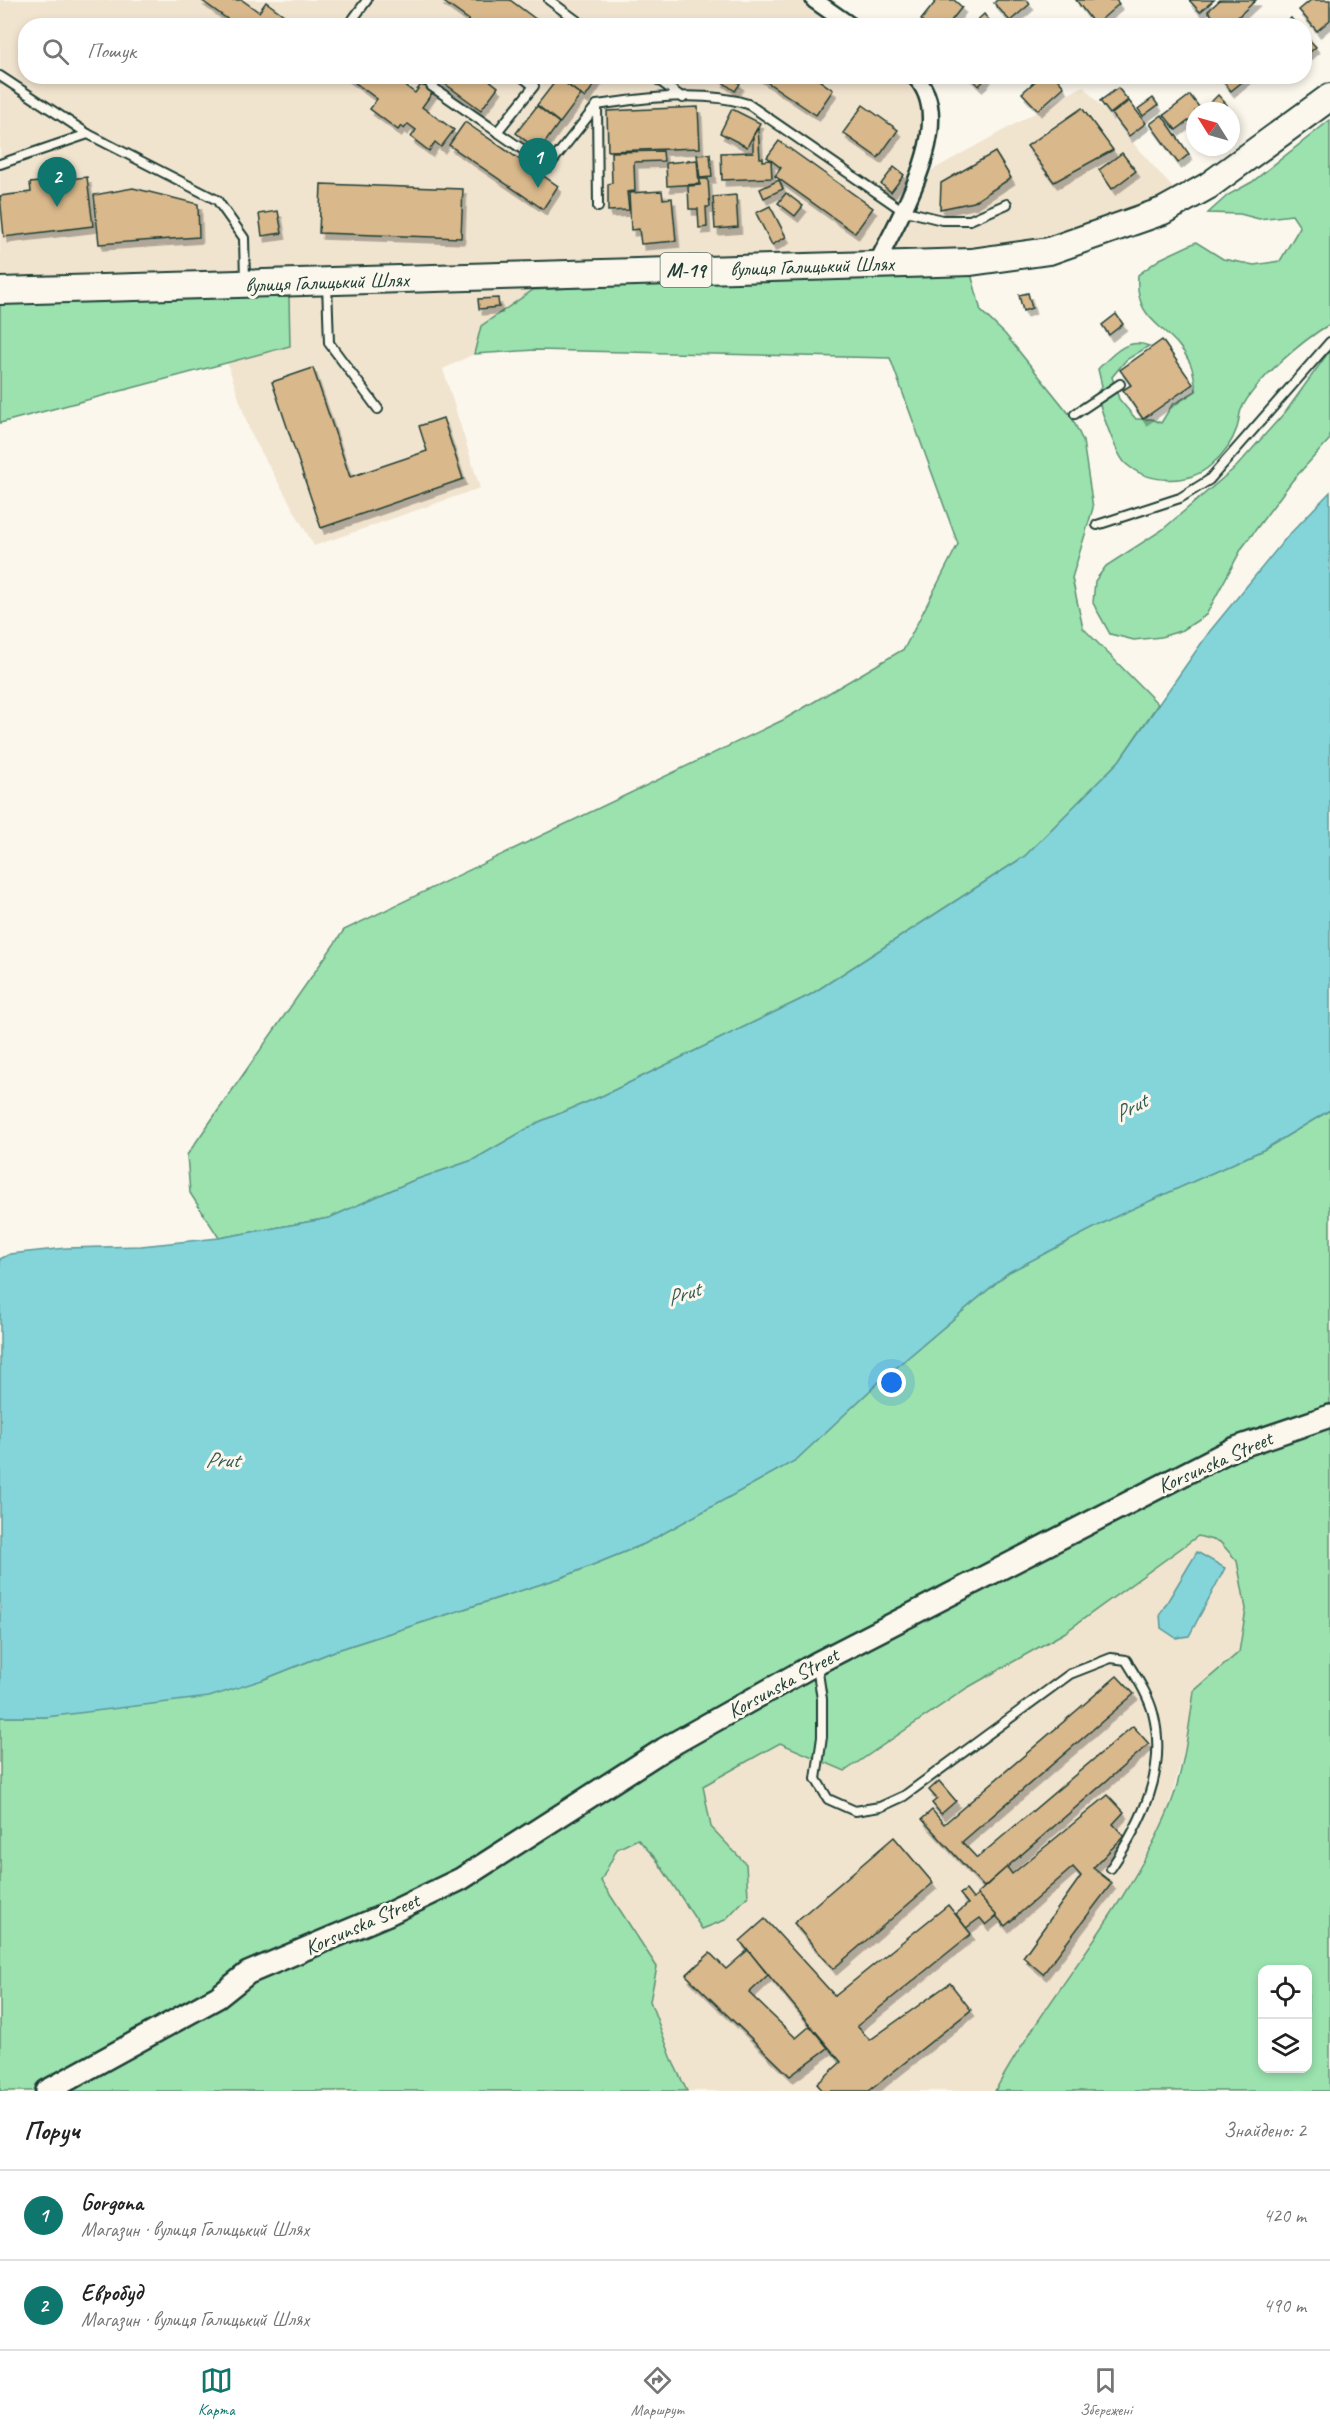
<!DOCTYPE html>
<html lang="uk">
<head>
<meta charset="utf-8">
<style>
	body { margin:0; font-family:Caveat,sans-serif; background:#f6f6f6; color:#222 }
	.controls { position:absolute; right:18px; bottom:18px; display:grid; overflow:hidden; border-radius:12px; box-shadow:0 3px 9px #0003 }
	.controls button { width:54px; height:54px; display:grid; place-items:center; padding:0; border:0; border-bottom:2px solid #e0e0e0; background:#fff; color:#222; font:30px sans-serif }
	.compass { position:absolute; left:1186px; top:102px; width:54px; height:54px; border-radius:50%; background:#fff; box-shadow:0 3px 9px #0003; rotate:307deg }
	.you { position:absolute; left:892px; top:1383px; width:21px; height:21px; margin:-15px; border:4px solid #fff; border-radius:50%; background:#1a73e8; box-shadow:0 0 0 9px #1a73e833 }
	.badge { display:grid; place-items:center; width:39px; height:39px; border-radius:50%; background:#0f766e; color:#fff; font-size:20px; font-weight:700 }
	.pin { position:absolute; translate:-50% -50px; filter:drop-shadow(0 2px 3px #0008) }
	.pin::after { content:''; position:absolute; top:32px; width:21px; height:18px; background:inherit; clip-path:polygon(0 0,100% 0,50% 100%) }
	.list { margin:0; padding:0; list-style:none }
	h2 { display:flex; justify-content:space-between; align-items:center; height:78px; margin:0; padding:0 24px; font-size:26px }
	h2 small { font-size:20px; font-weight:400; color:#767676 }
	.list li { display:grid; grid-template-columns:39px 1fr auto; gap:18px; align-items:center; box-sizing:border-box; height:90px; padding:0 24px; border-top:2px solid #e0e0e0 }
	.list b { display:block; font-size:22px; white-space:nowrap }
	.list p { margin:0; font-size:20px; white-space:nowrap; color:#767676 }
	.list em { font-size:20px; font-style:normal; color:#767676 }
	.icon { flex:none; width:33px; height:33px; fill:none; stroke:currentColor; stroke-width:2; stroke-linecap:round; stroke-linejoin:round }
	.map { position:relative; flex:none; width:1330px; height:2091px; overflow:hidden }
	.search { position:absolute; background:#fff; box-shadow:0 3px 9px #0003; left:18px; right:18px; top:18px; height:66px; display:flex; align-items:center; gap:15px; box-sizing:border-box; padding:0 21px; border-radius:24px; color:#767676; font-size:22px }
	.sheet { height:258px; background:#fff }
	nav { display:flex; justify-content:space-around; align-items:center; box-sizing:border-box; height:84px; border-top:2px solid #e0e0e0; background:#fff; font-size:16px; color:#767676 }
	nav a { display:grid; justify-items:center; gap:3px }
	nav .on { color:#0f766e }
	.map>svg:first-child { display:block }
	.built { fill:#f1e4cf }
	.green { fill:#9be2af; stroke:#5d9072; stroke-width:1.5; fill-rule:evenodd }
	.water { fill:#84d5da; stroke:#5c9898; stroke-width:1.5 }
	.building { fill:#d9b88b; stroke:#1f3d34; stroke-width:1.5; filter:url(#shadow) }
	.lines { fill:none; stroke-linecap:round; stroke-linejoin:round }
	.service-casing { stroke:#1f3d34; stroke-width:12 }
	.minor-casing { stroke:#1f3d34; stroke-width:20 }
	.secondary-casing { stroke:#1f3d34; stroke-width:26 }
	.trunk-casing { stroke:#1f3d34; stroke-width:30 }
	.service { stroke:#fbf7ec; stroke-width:8 }
	.minor { stroke:#fbf7ec; stroke-width:15 }
	.secondary { stroke:#fbf7ec; stroke-width:21 }
	.trunk { stroke:#fbf7ec; stroke-width:26 }
	.labels { text-anchor:middle; stroke-width:6; stroke-linejoin:round; paint-order:stroke }
	.shield { fill:#fbf7ec; stroke:#61756b; stroke-width:1.5 }
	.shield-label { font-size:20px; font-weight:bold; fill:#1f3d34 }
	.street-label { font-size:21px; fill:#1f3d34; stroke:#fbf7ec }
	.water-label { font-size:22px; font-style:italic; fill:#335b55; stroke:#fbf7ec }
</style>
</head>
<body>
<div class="map">
<svg width="1330" height="2091" viewBox="0 0 1330 2091">
	<defs>
		<filter id="shadow"><feDropShadow dx="3.5" dy="6" stdDeviation="0" flood-color="#0004"/></filter>
	</defs>
	<rect width="100%" height="100%" fill="#fbf7ec"/>
	<filter id="ink" filterUnits="userSpaceOnUse"><feTurbulence type="fractalNoise" baseFrequency=".0167" numOctaves="2"/><feDisplacementMap in="SourceGraphic" scale="12" xChannelSelector="R" yChannelSelector="G"/><feConvolveMatrix kernelMatrix="1 2 1 2 8 2 1 2 1" color-interpolation-filters="sRGB"/></filter>
	<g filter="url(#ink)">
		<!-- built -->
		<g class="built">
			<path d="M 0,0 L 820,0 L 857,25 L 26,26 L 26,76 L 920,77 L 925,174 L 1083,86 L 1186,203 L 1051,253 L 481,326 L 474,354 L 443,369 L 480,488 L 314,546 L 250,432 L 227,362 L 290,346 L 0,298 Z"/>
			<path d="M 1198,1536 L 1220,1542 L 1237,1561 L 1246,1609 L 1238,1652 L 1194,1691 L 1187,1739 L 1167,1814 L 1120,1902 L 1020,2046 L 995,2091 L 687,2091 L 673,2062 L 650,2001 L 657,1967 L 601,1881 L 617,1849 L 638,1838 L 656,1859 L 746,1864 L 711,1827 L 703,1786 L 780,1743 L 845,1771 L 967,1688 L 1064,1633 Z"/>
		</g>
		<!-- green -->
		<g class="green">
			<path d="M 1330,120 L 1330,324 C 1303,340 1254,381 1241,410 C 1239,415 1239,422 1237,428 C 1232,443 1223,455 1211,465 C 1189,485 1149,484 1126,464 C 1116,455 1100,408 1097,393 L 1102,386 L 1098,369 C 1113,354 1127,337 1149,346 L 1126,360 L 1112,377 L 1119,399 L 1136,419 L 1152,419 L 1161,423 L 1172,405 L 1196,391 C 1195,382 1194,371 1190,363 C 1171,323 1134,326 1138,275 L 1160,259 L 1196,242 L 1223,259 L 1254,265 L 1280,261 L 1300,227 L 1292,215 L 1259,219 L 1240,214 L 1208,213 L 1228,195 L 1252,182 Z"/>
			<path d="M 969,266 L 981,311 L 1005,334 L 1071,416 L 1083,441 L 1093,508 L 1072,578 L 1083,628 L 1158,704 L 1119,761 L 1025,856 L 810,995 L 602,1096 L 539,1122 L 473,1160 L 412,1181 L 329,1218 L 219,1238 L 190,1193 L 187,1155 L 344,930 L 783,720 L 904,649 L 958,544 L 890,358 L 535,350 L 474,354 L 481,326 L 533,290 Z"/>
			<path d="M 289,297 L 290,346 L 0,423 L 0,298 Z"/>
			<path d="M 1330,350 L 1330,439 L 1292,481 L 1242,548 L 1206,615 L 1183,630 L 1161,637 L 1134,640 L 1110,634 L 1093,603 L 1095,581 L 1106,566 L 1162,530 L 1237,466 L 1287,410 Z"/>
			<path d="M 1330,1110 L 1330,2091 L 995,2091 C 1047,1996 1122,1915 1166,1816 C 1182,1781 1189,1729 1194,1691 L 1239,1652 L 1246,1609 L 1237,1561 L 1220,1542 L 1198,1536 L 1064,1633 L 967,1688 L 845,1771 L 780,1743 L 703,1786 L 711,1827 L 746,1864 L 748,1896 L 725,1920 L 702,1929 L 656,1859 L 638,1839 L 617,1849 L 601,1881 L 657,1967 L 650,2001 L 673,2062 L 687,2091 L 0,2091 L 0,1717 L 46,1717 L 262,1680 L 337,1650 L 563,1577 L 644,1544 L 796,1460 L 879,1382 L 1009,1272 L 1118,1215 L 1265,1149 ZM 1262,1970 L 1308,1970 L 1308,2068 L 1262,2068 Z"/>
		</g>
		<!-- water -->
		<g class="water">
			<path d="M 1330,492 L 1330,1110 L 1265,1149 L 1119,1215 L 1009,1272 L 879,1382 L 796,1460 L 644,1544 L 563,1577 L 337,1650 L 262,1680 L 209,1697 L 46,1717 L 0,1717 L 0,1259 L 10,1254 L 66,1248 L 141,1246 L 219,1238 L 329,1218 L 412,1181 L 473,1160 L 539,1122 L 602,1096 L 810,995 L 1025,856 L 1119,761 L 1210,631 L 1286,538 Z"/>
			<path d="M 1197,1552 L 1225,1568 L 1189,1636 L 1176,1638 L 1161,1628 L 1160,1614 Z"/>
		</g>
		<!-- building -->
		<g class="building">
			<path d="M 201,0 L 242,0 L 259,12 L 266,2 L 299,26 L 237,26 Z"/>
			<path d="M 441,0 L 510,0 L 545,26 L 487,26 L 482,22 L 480,26 L 464,26 L 469,20 Z"/>
			<path d="M 937,0 L 954,0 L 962,7 L 947,26 L 927,26 L 921,20 Z"/>
			<path d="M 997,0 L 1026,0 L 1030,4 L 1010,21 L 994,3 Z"/>
			<path d="M 1076,0 L 1116,0 L 1119,4 L 1095,25 Z"/>
			<path d="M 1189,0 L 1214,0 L 1200,12 Z"/>
			<path d="M 1220,0 L 1256,0 L 1228,26 L 1221,26 L 1208,11 Z"/>
			<path d="M 1311,0 L 1330,0 L 1330,20 L 1317,31 L 1299,10 Z"/>
			<path d="M 984,14 L 994,26 L 971,26 Z"/>
			<path d="M 1291,18 L 1297,26 L 1283,26 Z"/>
			<path d="M 1304,34 L 1316,47 L 1304,57 Z"/>
			<path d="M 346,76 L 392,76 L 415,93 L 427,76 L 484,76 L 498,87 L 481,110 L 437,78 L 429,89 L 433,92 L 422,107 L 454,130 L 441,147 L 435,142 L 429,151 L 411,137 L 416,130 L 408,124 L 404,129 L 401,126 L 398,130 L 370,109 L 377,99 Z"/>
			<path d="M 556,76 L 600,76 L 585,98 Z"/>
			<path d="M 723,76 L 730,76 L 740,84 L 735,91 L 720,80 Z"/>
			<path d="M 758,76 L 813,76 L 833,90 L 816,115 Z"/>
			<path d="M 969,76 L 987,76 L 987,77 L 979,86 Z"/>
			<path d="M 1041,76 L 1055,76 L 1064,87 L 1038,110 L 1022,93 Z"/>
			<path d="M 1219,76 L 1246,76 L 1247,78 L 1231,91 Z"/>
			<path d="M 558,78 L 581,95 L 560,123 L 537,105 Z"/>
			<path d="M 1118,88 L 1128,100 L 1110,114 L 1100,101 Z"/>
			<path d="M 1190,95 L 1202,111 L 1195,111 L 1195,116 L 1176,130 L 1164,115 Z"/>
			<path d="M 1218,95 L 1227,105 L 1221,111 L 1209,111 L 1206,107 Z"/>
			<path d="M 1153,98 L 1158,105 L 1143,116 L 1138,109 Z"/>
			<path d="M 1129,101 L 1146,123 L 1129,136 L 1112,114 Z"/>
			<path d="M 863,105 L 898,130 L 878,158 L 843,133 Z"/>
			<path d="M 537,106 L 559,123 L 539,151 L 516,133 Z"/>
			<path d="M 698,107 L 700,148 L 608,151 L 607,111 Z"/>
			<path d="M 1082,108 L 1113,150 L 1054,182 L 1027,146 Z"/>
			<path d="M 732,109 L 760,123 L 747,147 L 720,133 Z"/>
			<path d="M 1162,115 L 1189,154 L 1178,163 L 1150,124 Z"/>
			<path d="M 465,122 L 558,186 L 543,209 L 449,145 Z"/>
			<path d="M 758,128 L 760,158 L 763,158 L 763,161 L 771,160 L 772,178 L 722,180 L 721,153 L 753,152 L 753,136 Z"/>
			<path d="M 779,141 L 873,208 L 855,233 L 775,176 L 781,168 L 767,157 Z"/>
			<path d="M 663,151 L 664,161 L 634,162 L 635,191 L 627,192 L 629,210 L 608,211 L 608,184 L 612,183 L 611,152 Z"/>
			<path d="M 995,152 L 1011,178 L 974,202 L 940,209 L 941,183 Z"/>
			<path d="M 1122,153 L 1136,171 L 1112,189 L 1099,170 Z"/>
			<path d="M 710,154 L 712,177 L 700,178 L 697,155 Z"/>
			<path d="M 697,160 L 699,184 L 667,186 L 666,163 Z"/>
			<path d="M 894,167 L 904,175 L 891,192 L 881,184 Z"/>
			<path d="M 87,177 L 93,226 L 4,237 L 0,196 L 31,192 L 30,183 Z"/>
			<path d="M 700,179 L 708,179 L 710,207 L 706,207 L 707,227 L 699,228 L 698,209 L 689,209 L 688,186 L 700,185 Z"/>
			<path d="M 779,180 L 783,189 L 764,198 L 760,189 Z"/>
			<path d="M 321,184 L 463,189 L 461,238 L 319,233 Z"/>
			<path d="M 133,188 L 198,204 L 199,237 L 99,244 L 94,195 Z"/>
			<path d="M 662,191 L 663,199 L 672,198 L 676,241 L 641,244 L 639,229 L 631,230 L 629,193 Z"/>
			<path d="M 786,193 L 803,206 L 795,216 L 778,203 Z"/>
			<path d="M 736,195 L 738,227 L 715,229 L 713,197 Z"/>
			<path d="M 770,206 L 786,237 L 772,245 L 756,213 Z"/>
			<path d="M 278,211 L 282,233 L 262,236 L 259,214 Z"/>
			<path d="M 1028,293 L 1032,308 L 1023,311 L 1019,295 Z"/>
			<path d="M 498,298 L 499,307 L 479,309 L 478,299 Z"/>
			<path d="M 1116,314 L 1123,324 L 1109,335 L 1102,325 Z"/>
			<path d="M 1162,340 L 1193,384 L 1143,419 L 1123,390 L 1131,385 L 1120,370 Z"/>
			<path d="M 313,368 L 350,477 L 427,451 L 419,426 L 443,418 L 463,479 L 321,528 L 272,382 Z"/>
			<path d="M 1117,1676 L 1134,1694 L 962,1842 L 977,1858 L 1133,1726 L 1149,1744 L 984,1887 L 922,1819 L 932,1810 L 944,1824 Z"/>
			<path d="M 939,1781 L 956,1801 L 941,1814 L 932,1803 L 937,1799 L 929,1790 Z"/>
			<path d="M 1108,1795 L 1124,1812 L 1113,1824 L 1124,1836 L 1093,1868 L 1112,1883 L 1043,1974 L 1023,1957 L 1081,1876 L 1073,1867 L 1005,1926 L 977,1894 L 1007,1867 L 1012,1874 Z"/>
			<path d="M 894,1837 L 933,1883 L 833,1969 L 794,1923 Z"/>
			<path d="M 966,1890 L 973,1899 L 978,1895 L 997,1916 L 986,1925 L 980,1918 L 966,1928 L 956,1914 L 968,1904 L 960,1894 Z"/>
			<path d="M 948,1905 L 971,1934 L 857,2026 L 870,2040 L 950,1983 L 971,2010 L 869,2091 L 823,2091 L 817,2084 L 841,2062 L 740,1941 L 765,1919 L 835,1996 Z"/>
			<path d="M 748,1950 L 768,1975 L 749,1993 L 796,2038 L 810,2026 L 828,2048 L 790,2076 L 686,1975 L 710,1953 L 726,1969 Z"/>
		</g>
		<g class="lines">
			<!-- service casing -->
			<g class="service-casing">
				<g id="service">
					<path d="M 549,0 L 584,26"/>
					<path d="M 348,26 L 367,0"/>
					<path d="M 0,76 L 88,134 L 217,200 L 244,238 L 245,280"/>
					<path d="M 418,76 L 424,81"/>
					<path d="M 653,76 L 683,98"/>
					<path d="M 431,86 L 548,167 L 597,105 C 643,98 703,90 748,104 L 902,210 L 942,220 L 970,220 L 1007,204"/>
					<path d="M 597,105 L 598,207"/>
					<path d="M 497,132 L 534,86 L 521,76"/>
					<path d="M 0,164 L 88,134"/>
					<path d="M 327,284 L 329,343 L 378,409"/>
					<path d="M 1075,414 L 1120,384"/>
					<path d="M 1097,525 L 1180,498 L 1209,480 L 1330,342"/>
					<path d="M 817,1666 L 822,1699 L 822,1737 L 816,1779 L 828,1799 L 855,1811 L 880,1807 L 904,1796 L 1070,1674 L 1111,1658 L 1126,1660 C 1136,1677 1148,1694 1153,1713 C 1168,1770 1142,1822 1111,1868"/>
				</g>
			</g>
			<!-- minor casing -->
			<g class="minor-casing">
				<g id="minor">
					<path d="M 814,0 L 851,26"/>
					<path d="M 877,263 C 898,219 960,119 914,76"/>
				</g>
			</g>
			<!-- secondary casing -->
			<g class="secondary-casing">
				<path id="secondary" d="M 47,2091 L 218,1997 L 248,1973 L 388,1914 L 461,1879 L 664,1749 L 817,1663 L 1233,1449 L 1330,1416"/>
			</g>
			<!-- trunk casing -->
			<g class="trunk-casing">
				<path id="trunk" d="M 0,291 L 971,262 L 1049,251 L 1163,211 L 1208,186 L 1330,97"/>
			</g>
			<!-- service -->
			<use href="#service" class="service"/>
			<!-- minor -->
			<use href="#minor" class="minor"/>
			<!-- secondary -->
			<use href="#secondary" class="secondary"/>
			<!-- trunk -->
			<use href="#trunk" class="trunk"/>
		</g>
	</g>
	<g class="labels">
		<!-- shield labels -->
		<rect class="shield" x="660.5" y="253" width="51" height="34" rx="4.5"/>
		<g class="shield-label">
			<text x="686" y="277">М-19</text>
		</g>
		<!-- street labels -->
		<g class="street-label">
			<text transform="translate(812 266) rotate(-2)" y="7">вулиця Галицький Шлях</text>
			<text transform="translate(327 282) rotate(-2)" y="7">вулиця Галицький Шлях</text>
			<text transform="translate(1215 1462) rotate(-24)" y="7">Korsunska Street</text>
			<text transform="translate(783 1683) rotate(-29)" y="7">Korsunska Street</text>
			<text transform="translate(362 1924) rotate(-24)" y="7">Korsunska Street</text>
		</g>
		<!-- water labels -->
		<g class="water-label">
			<text transform="translate(1130 1107) rotate(-30)" y="8">Prut</text>
			<text transform="translate(683 1293) rotate(-19)" y="8">Prut</text>
			<text x="222" y="1467">Prut</text>
		</g>
	</g>
</svg>
<div class="controls">
<button><svg class="icon" aria-label="locate" viewBox="0 0 24 24"><circle cx="12" cy="12" r="6"/><path d="M12 2v4M12 18v4M2 12h4M18 12h4"/></svg></button>
<button><svg class="icon" aria-label="layers" viewBox="0 0 24 24"><path d="M12 4l9 5-9 5-9-5zM3 14l9 5 9-5"/></svg></button>
</div>
<svg class="compass" viewBox="-18 -18 36 36"><path d="M0-13l5 13h-10z" fill="#e53935"/><path d="M0 13l5-13h-10z" fill="#767676"/></svg>
<div class="you"></div>
<div class="pin badge" style="left:538px;top:188px">1</div>
<div class="pin badge" style="left:57px;top:207px">2</div>
<div class="search"><svg class="icon" aria-label="search" viewBox="0 0 24 24"><circle cx="10" cy="10" r="6"/><path d="M15 15l6 6"/></svg>Пошук</div>
</div>
<section class="sheet">
<h2>Поруч<small>Знайдено: 2</small></h2>
<ul class="list">
<li><span class="badge">1</span><div><b>Gorgona</b><p>Магазин · вулиця Галицький Шлях</p></div><em>420 m</em></li>
<li><span class="badge">2</span><div><b>Евробуд</b><p>Магазин · вулиця Галицький Шлях</p></div><em>490 m</em></li>
</ul>
</section>
<nav>
<a class="on"><svg class="icon" aria-label="map" viewBox="0 0 24 24"><path d="M3 6l6-2 6 2 6-2v14l-6 2-6-2-6 2zM9 4v14M15 6v14"/></svg>Карта</a>
<a><svg class="icon" aria-label="directions" viewBox="0 0 24 24"><path d="M12 3l9 9-9 9-9-9zM9 14v-3h6M13 9l2 2-2 2"/></svg>Маршрут</a>
<a><svg class="icon" aria-label="saved" viewBox="0 0 24 24"><path d="M7 4h10v16l-5-4-5 4z"/></svg>Збережені</a>
</nav>
</body>
</html>
